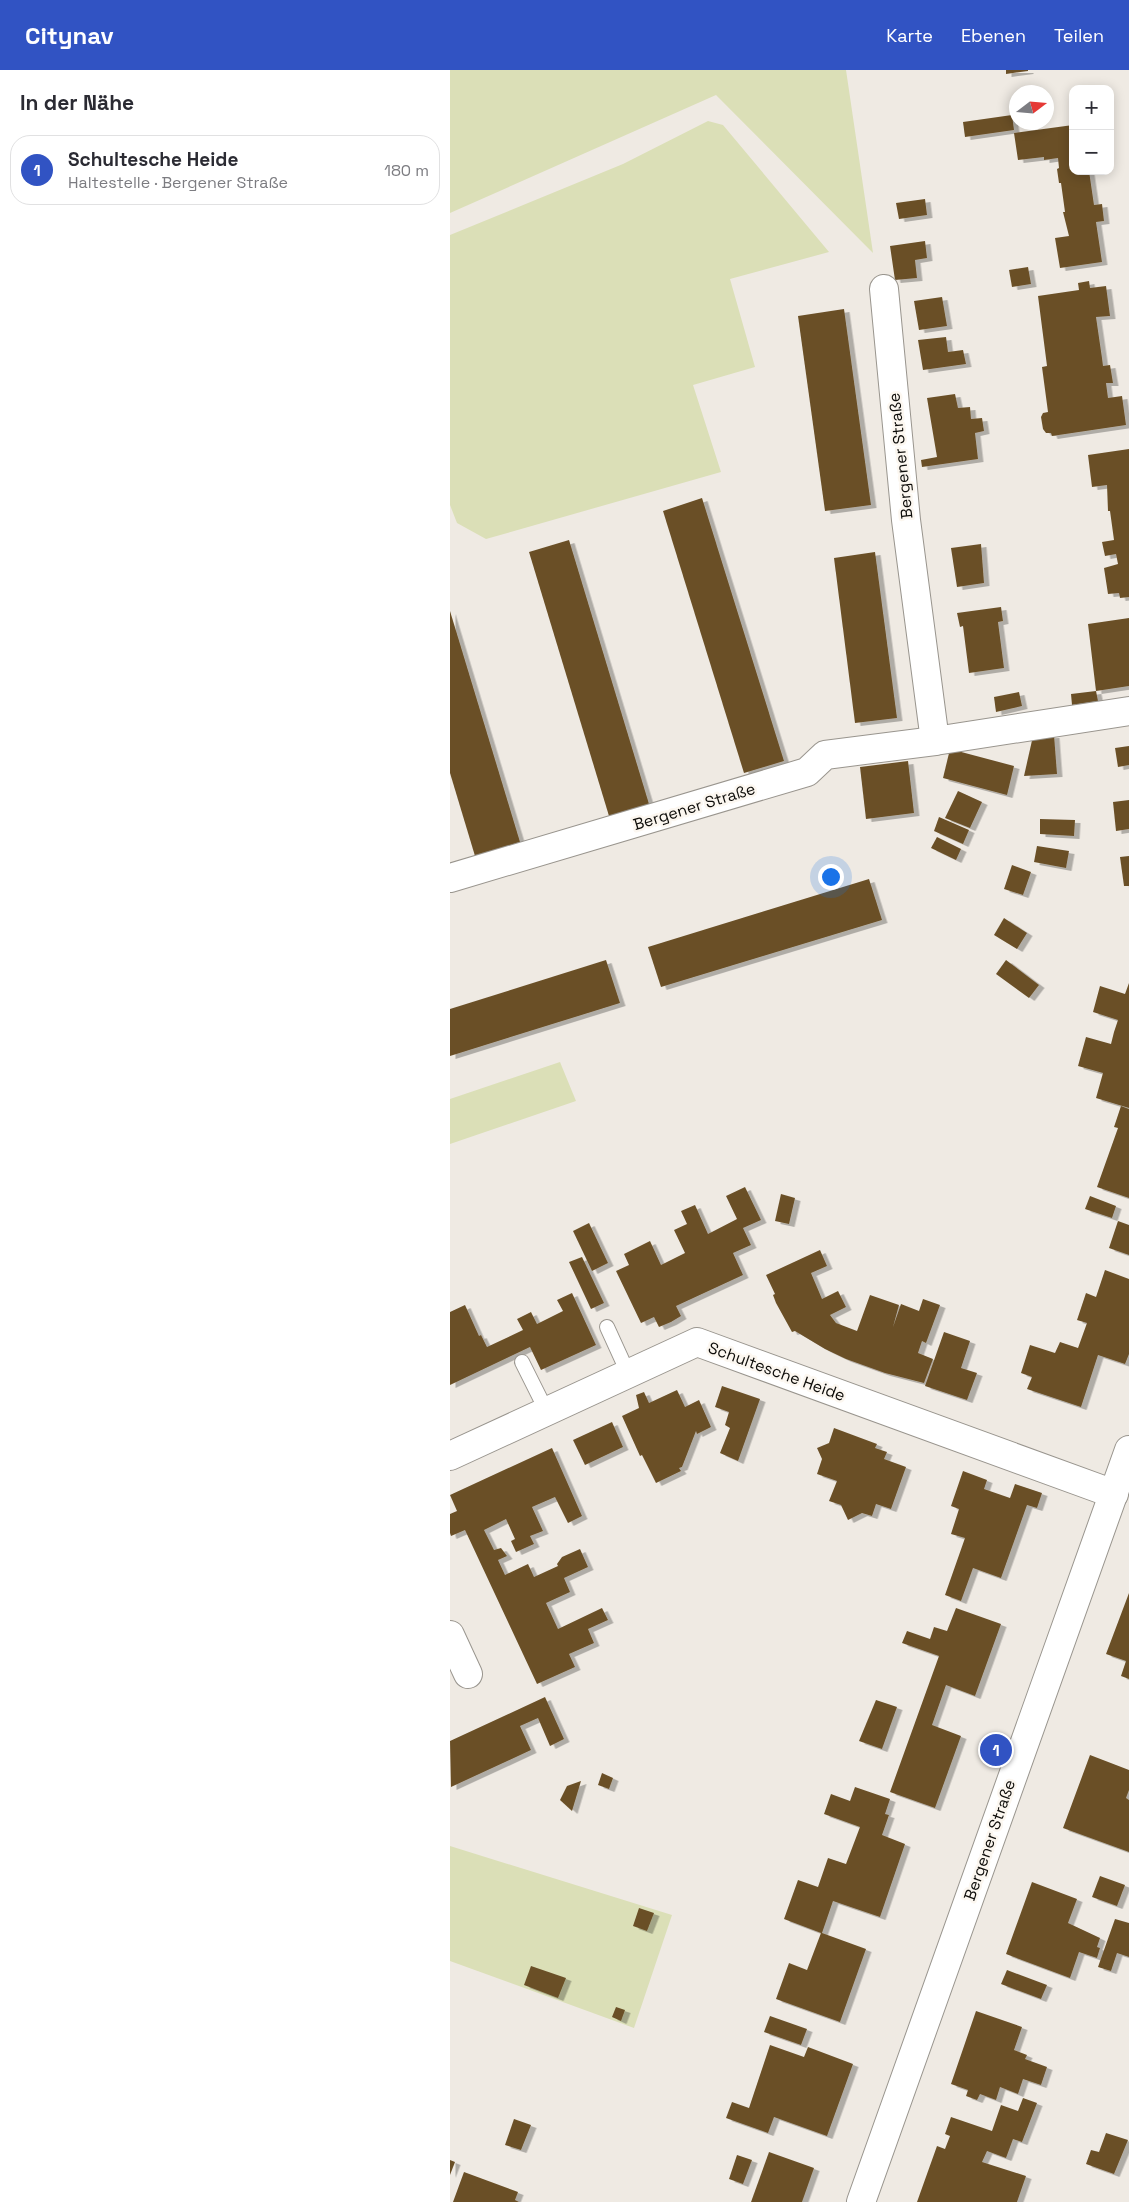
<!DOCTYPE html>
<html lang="de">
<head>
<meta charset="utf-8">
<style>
	body { margin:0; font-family:"Space Grotesk",sans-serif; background:#f2f2f3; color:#2b2b33 }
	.controls { position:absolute; right:15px; top:15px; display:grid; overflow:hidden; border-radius:10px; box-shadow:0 2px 12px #0003 }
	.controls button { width:45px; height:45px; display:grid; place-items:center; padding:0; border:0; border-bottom:1px solid #e1e1e2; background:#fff; color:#2b2b33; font:25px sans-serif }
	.compass { position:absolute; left:559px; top:15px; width:45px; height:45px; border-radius:50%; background:#fff; box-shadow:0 2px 12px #0003; rotate:74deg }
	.you { position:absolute; left:380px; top:806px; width:18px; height:18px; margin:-12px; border:4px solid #fff; border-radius:50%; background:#1a73e8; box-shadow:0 0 0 8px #1a73e833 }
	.badge { display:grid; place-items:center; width:32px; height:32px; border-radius:50%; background:#3153c3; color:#fff; font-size:16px; font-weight:700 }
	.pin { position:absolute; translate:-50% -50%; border:2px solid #fff; box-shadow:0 1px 5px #0006 }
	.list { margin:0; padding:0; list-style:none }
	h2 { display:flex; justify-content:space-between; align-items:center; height:65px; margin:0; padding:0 20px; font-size:21px }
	h2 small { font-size:16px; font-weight:400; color:#7c7c81 }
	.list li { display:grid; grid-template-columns:32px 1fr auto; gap:15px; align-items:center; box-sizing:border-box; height:70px; margin:0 10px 10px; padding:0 10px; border:1px solid #e1e1e2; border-radius:20px }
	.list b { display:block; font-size:19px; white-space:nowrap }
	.list p { margin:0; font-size:16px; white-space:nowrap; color:#7c7c81 }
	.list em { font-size:16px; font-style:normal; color:#7c7c81 }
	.map { position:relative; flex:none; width:679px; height:2132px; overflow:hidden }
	header { display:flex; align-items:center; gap:30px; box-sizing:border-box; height:70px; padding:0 25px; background:#3153c3; color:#fff }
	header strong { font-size:24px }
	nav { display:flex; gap:28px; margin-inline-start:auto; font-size:18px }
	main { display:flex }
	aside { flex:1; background:#fff }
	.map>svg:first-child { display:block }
	.green { fill:#dbdfb7 }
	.building { fill:#6a5028; filter:url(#shadow) }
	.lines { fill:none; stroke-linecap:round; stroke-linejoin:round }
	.service-casing { stroke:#99958e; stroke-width:16 }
	.minor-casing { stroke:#99958e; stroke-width:30 }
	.tertiary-casing { stroke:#99958e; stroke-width:30 }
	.service { stroke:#fff; stroke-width:14 }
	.minor { stroke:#fff; stroke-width:28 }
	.tertiary { stroke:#fff; stroke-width:28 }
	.labels { text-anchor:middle; stroke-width:5; stroke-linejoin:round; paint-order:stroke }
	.street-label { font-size:16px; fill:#0d0c09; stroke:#fcf7f0 }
</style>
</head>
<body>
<header>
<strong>Citynav</strong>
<nav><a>Karte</a><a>Ebenen</a><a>Teilen</a></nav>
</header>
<main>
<aside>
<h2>In der Nähe<small></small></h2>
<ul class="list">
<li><span class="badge">1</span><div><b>Schultesche Heide</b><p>Haltestelle · Bergener Straße</p></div><em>180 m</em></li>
</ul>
</aside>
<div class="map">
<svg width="679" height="2132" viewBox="0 0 679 2132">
	<defs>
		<filter id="shadow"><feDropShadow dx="5.5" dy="3" stdDeviation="0" flood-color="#0004"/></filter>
	</defs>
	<rect width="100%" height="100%" fill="#efeae3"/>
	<!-- green -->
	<g class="green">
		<path d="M 0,0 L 396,0 L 423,183 L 266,25 L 0,143 Z"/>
		<path d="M 258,51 L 273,55 L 379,182 L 280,209 L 305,297 L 243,315 L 271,402 L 36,469 L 7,453 L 0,435 L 0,165 L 173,94 Z"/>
		<path d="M 110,992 L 126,1031 L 0,1074 L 0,1029 Z"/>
		<path d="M 0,1776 L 222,1845 L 184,1958 L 0,1891 Z"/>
	</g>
	<!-- building -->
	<g class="building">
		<path d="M 556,0 L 578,0 L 578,1 L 556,4 Z"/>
		<path d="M 562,45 L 564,60 L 515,67 L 513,52 Z"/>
		<path d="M 623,55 L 623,101 L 639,101 L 644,135 L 652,134 L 654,151 L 646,152 L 652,192 L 610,198 L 605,168 L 619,166 L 613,142 L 615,142 L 611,113 L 609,113 L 607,99 L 609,98 L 608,88 L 594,90 L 594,87 L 568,90 L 564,63 Z"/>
		<path d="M 475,129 L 477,145 L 449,149 L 446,133 Z"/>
		<path d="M 475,171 L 477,188 L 465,190 L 467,208 L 445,210 L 440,176 Z"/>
		<path d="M 578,197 L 581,214 L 562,217 L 559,200 Z"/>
		<path d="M 639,211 L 640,218 L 656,216 L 660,246 L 646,247 L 652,288 L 653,296 L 660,295 L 663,313 L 656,313 L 658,328 L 672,326 L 676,355 L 602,366 L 601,363 L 596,363 L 593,359 L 591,347 L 593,343 L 598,342 L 592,297 L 597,296 L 588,226 L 629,220 L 628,213 Z"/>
		<path d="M 492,227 L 497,256 L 469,260 L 464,231 Z"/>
		<path d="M 394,239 L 421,435 L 375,441 L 348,246 Z"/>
		<path d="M 496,267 L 498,282 L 513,280 L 516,294 L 473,300 L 468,270 Z"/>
		<path d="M 505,324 L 508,338 L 520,337 L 521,349 L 532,348 L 534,361 L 525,363 L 528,389 L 472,397 L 471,390 L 487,387 L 477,328 Z"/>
		<path d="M 679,379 L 679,527 L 670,528 L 669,523 L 658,524 L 654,498 L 668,494 L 666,484 L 655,486 L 652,472 L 664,470 L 660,441 L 658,441 L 657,415 L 642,417 L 638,385 Z"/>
		<path d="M 252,428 L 334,691 L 294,703 L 213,441 Z"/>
		<path d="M 119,470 L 199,734 L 159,746 L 79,482 Z"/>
		<path d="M 531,474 L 534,513 L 507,517 L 501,478 Z"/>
		<path d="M 425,482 L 447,648 L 405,653 L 384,488 Z"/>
		<path d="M 551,537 L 553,551 L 548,552 L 554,598 L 519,603 L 513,556 L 510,557 L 507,543 Z"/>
		<path d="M 0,541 L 70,772 L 25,786 L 0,703 Z"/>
		<path d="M 679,548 L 679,616 L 646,621 L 648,631 L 622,635 L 621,624 L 646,621 L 638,554 Z"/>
		<path d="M 569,622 L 572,636 L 546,642 L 544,627 Z"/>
		<path d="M 604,665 L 607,704 L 574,706 L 583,666 Z"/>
		<path d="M 679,676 L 679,695 L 668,697 L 665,678 Z"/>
		<path d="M 500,679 L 564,696 L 557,725 L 493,708 Z"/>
		<path d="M 458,691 L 464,743 L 416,749 L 410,697 Z"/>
		<path d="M 508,721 L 532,732 L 520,758 L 495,748 Z"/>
		<path d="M 679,730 L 679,759 L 666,761 L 663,732 Z"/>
		<path d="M 489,747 L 519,760 L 513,774 L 484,761 Z"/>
		<path d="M 590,749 L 625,750 L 624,766 L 590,764 Z"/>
		<path d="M 487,767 L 511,779 L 506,790 L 481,778 Z"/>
		<path d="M 587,776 L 619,781 L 616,798 L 584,792 Z"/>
		<path d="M 679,786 L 679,816 L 674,816 L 670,787 Z"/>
		<path d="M 562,795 L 581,802 L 573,825 L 554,819 Z"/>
		<path d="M 419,809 L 432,850 L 211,917 L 198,877 Z"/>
		<path d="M 554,848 L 577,863 L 567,879 L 544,865 Z"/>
		<path d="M 156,890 L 170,933 L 0,986 L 0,939 Z"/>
		<path d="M 556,890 L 589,915 L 579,928 L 546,904 Z"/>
		<path d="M 679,913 L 679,1038 L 646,1028 L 653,1003 L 628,996 L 636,967 L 661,974 L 664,962 L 668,950 L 643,942 L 650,916 L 675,924 Z"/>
		<path d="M 671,1036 L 679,1039 L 679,1128 L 647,1117 L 668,1058 L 664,1057 Z"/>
		<path d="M 295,1117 L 311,1150 L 293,1158 L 301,1175 L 283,1183 L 293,1205 L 226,1236 L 231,1246 L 221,1252 L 209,1257 L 204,1247 L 191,1253 L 166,1201 L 179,1195 L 174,1184 L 200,1171 L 211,1195 L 235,1183 L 224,1160 L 237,1154 L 231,1141 L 245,1135 L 258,1164 L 287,1149 L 276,1126 Z"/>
		<path d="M 331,1124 L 345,1128 L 339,1154 L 325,1151 Z"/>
		<path d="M 640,1126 L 666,1136 L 662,1148 L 635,1139 Z"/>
		<path d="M 668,1151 L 679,1155 L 679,1185 L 659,1178 Z"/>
		<path d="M 139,1153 L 158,1193 L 142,1201 L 123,1161 Z"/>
		<path d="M 370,1180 L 377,1196 L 361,1203 L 372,1229 L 388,1221 L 396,1237 L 380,1245 L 386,1253 L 407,1261 L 420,1225 L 449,1235 L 443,1257 L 451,1234 L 469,1241 L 473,1229 L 490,1235 L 476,1273 L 472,1271 L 468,1283 L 483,1289 L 474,1313 L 435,1303 L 396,1289 L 375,1279 L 345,1261 L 342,1262 L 326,1233 L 323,1225 L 325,1224 L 316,1205 Z"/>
		<path d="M 132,1187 L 154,1233 L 141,1239 L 119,1192 Z"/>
		<path d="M 655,1200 L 679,1209 L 679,1284 L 675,1294 L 648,1285 L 631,1337 L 577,1319 L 582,1307 L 571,1303 L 580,1275 L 605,1283 L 610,1272 L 628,1278 L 637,1253 L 627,1250 L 636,1223 L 646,1227 Z"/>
		<path d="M 122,1223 L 146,1275 L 91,1300 L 80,1277 L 0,1315 L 0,1242 L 15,1235 L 29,1266 L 31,1265 L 37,1277 L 73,1260 L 67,1249 L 81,1242 L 87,1254 L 113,1241 L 107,1230 Z"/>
		<path d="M 494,1262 L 520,1271 L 511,1298 L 527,1303 L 517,1330 L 475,1316 Z"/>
		<path d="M 272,1316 L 310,1329 L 288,1391 L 270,1383 L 280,1358 L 275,1355 L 279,1342 L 265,1337 Z"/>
		<path d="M 227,1320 L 235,1337 L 249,1330 L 261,1357 L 247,1364 L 246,1361 L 232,1397 L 229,1398 L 231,1401 L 206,1413 L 192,1385 L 190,1386 L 172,1346 L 189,1338 L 186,1325 L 194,1322 L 199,1333 Z"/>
		<path d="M 162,1352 L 173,1377 L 135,1395 L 123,1370 Z"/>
		<path d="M 384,1358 L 427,1374 L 425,1378 L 437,1382 L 434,1389 L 456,1397 L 441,1439 L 426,1434 L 422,1446 L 412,1443 L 398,1450 L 391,1435 L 379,1431 L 387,1411 L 367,1404 L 372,1389 L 367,1378 L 379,1373 Z"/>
		<path d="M 102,1378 L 132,1446 L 118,1453 L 105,1427 L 82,1437 L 93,1461 L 80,1466 L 84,1474 L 66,1482 L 61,1471 L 65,1469 L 56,1449 L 34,1460 L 44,1480 L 51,1478 L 57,1486 L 48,1490 L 55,1505 L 78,1494 L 84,1507 L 108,1496 L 107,1494 L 112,1487 L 130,1479 L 138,1497 L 114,1508 L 120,1522 L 96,1533 L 108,1559 L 152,1538 L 158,1550 L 138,1559 L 144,1573 L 119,1584 L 125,1597 L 87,1614 L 15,1460 L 1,1466 L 0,1463 L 0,1444 L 7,1441 L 0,1425 Z"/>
		<path d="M 513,1401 L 537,1410 L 534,1419 L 560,1428 L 565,1414 L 592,1423 L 587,1438 L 577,1435 L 551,1508 L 523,1498 L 511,1531 L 495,1525 L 515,1468 L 501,1464 L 509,1439 L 501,1436 Z"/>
		<path d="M 679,1523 L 679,1609 L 671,1606 L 676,1591 L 656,1584 Z"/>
		<path d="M 506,1538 L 551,1554 L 525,1626 L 496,1615 L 482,1655 L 511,1666 L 485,1738 L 440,1722 L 489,1586 L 452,1573 L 457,1561 L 480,1569 L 484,1557 L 497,1561 Z"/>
		<path d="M 95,1627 L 114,1669 L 100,1676 L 88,1648 L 70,1656 L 81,1680 L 1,1717 L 0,1671 Z"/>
		<path d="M 426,1630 L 447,1637 L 432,1679 L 409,1671 Z"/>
		<path d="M 640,1685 L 679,1700 L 679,1720 L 676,1728 L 679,1730 L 679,1782 L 613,1758 Z"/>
		<path d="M 152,1703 L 163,1708 L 159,1719 L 148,1715 Z"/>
		<path d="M 131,1711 L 122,1741 L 110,1730 L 117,1716 Z"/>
		<path d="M 405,1717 L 440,1729 L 435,1744 L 439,1745 L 432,1765 L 455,1774 L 430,1847 L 383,1831 L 372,1863 L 416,1879 L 390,1952 L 326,1929 L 339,1893 L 357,1900 L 371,1863 L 334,1849 L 348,1810 L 368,1817 L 378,1788 L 396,1794 L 410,1757 L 374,1744 L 381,1724 L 400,1731 Z"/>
		<path d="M 650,1806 L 675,1815 L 667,1836 L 642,1827 Z"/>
		<path d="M 582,1812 L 627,1829 L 618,1853 L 650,1868 L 647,1877 L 650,1878 L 647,1888 L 629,1882 L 620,1908 L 556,1884 Z"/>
		<path d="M 189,1838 L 204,1843 L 197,1861 L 183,1856 Z"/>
		<path d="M 665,1849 L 679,1853 L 679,1887 L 667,1883 L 661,1901 L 648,1897 Z"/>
		<path d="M 81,1896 L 116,1908 L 108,1928 L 74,1915 Z"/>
		<path d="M 557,1900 L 597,1915 L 591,1929 L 551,1914 Z"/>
		<path d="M 166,1937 L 175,1940 L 171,1951 L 162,1947 Z"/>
		<path d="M 526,1941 L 572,1957 L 564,1980 L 577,1985 L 575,1989 L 597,1997 L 591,2015 L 573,2009 L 568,2024 L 550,2017 L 546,2030 L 530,2024 L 527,2030 L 516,2026 L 518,2020 L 501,2014 Z"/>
		<path d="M 320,1946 L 357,1959 L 351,1975 L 314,1962 Z"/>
		<path d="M 320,1975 L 354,1987 L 358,1977 L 403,1994 L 377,2066 L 324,2047 L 318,2063 L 276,2048 L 282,2032 L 299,2038 Z"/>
		<path d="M 573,2028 L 587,2033 L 572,2072 L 563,2069 L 556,2088 L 537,2081 L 532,2092 L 576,2106 L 567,2132 L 467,2132 L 487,2076 L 495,2079 L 500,2066 L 495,2064 L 501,2047 L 542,2061 L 551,2035 L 568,2041 Z"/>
		<path d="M 64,2049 L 81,2055 L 71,2080 L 55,2075 Z"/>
		<path d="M 656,2063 L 678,2070 L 664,2104 L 636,2094 L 641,2080 L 649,2082 Z"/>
		<path d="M 319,2082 L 364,2098 L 352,2132 L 301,2132 Z"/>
		<path d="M 287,2085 L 302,2090 L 293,2114 L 279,2109 Z"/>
		<path d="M 0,2090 L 5,2092 L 0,2105 Z"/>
		<path d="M 14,2102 L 68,2122 L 65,2130 L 69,2132 L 3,2132 Z"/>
	</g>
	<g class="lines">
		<!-- service casing -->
		<g class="service-casing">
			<g id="service">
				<path d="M 157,1257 L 178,1303"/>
				<path d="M 72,1292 L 96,1340"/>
			</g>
		</g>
		<!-- minor casing -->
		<g class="minor-casing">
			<g id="minor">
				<path d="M 434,219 L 456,450 L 485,671 L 679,641"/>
				<path d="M 0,808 L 357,702 L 375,685 L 485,671"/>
				<path d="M 0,1386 L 247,1272 L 664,1424"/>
				<path d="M 0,1565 L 18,1604"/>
			</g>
		</g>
		<!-- tertiary casing -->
		<g class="tertiary-casing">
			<path id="tertiary" d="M 411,2132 L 679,1380"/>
		</g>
		<!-- service -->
		<use href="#service" class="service"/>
		<!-- minor -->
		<use href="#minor" class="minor"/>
		<!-- tertiary -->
		<use href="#tertiary" class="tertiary"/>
	</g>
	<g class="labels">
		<!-- street labels -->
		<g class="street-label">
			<text transform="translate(450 386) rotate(-96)" y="6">Bergener Straße</text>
			<text transform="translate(244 736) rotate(-17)" y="6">Bergener Straße</text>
			<text transform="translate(327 1301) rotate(20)" y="6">Schultesche Heide</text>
			<text transform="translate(539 1770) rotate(-71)" y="6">Bergener Straße</text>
		</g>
	</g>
</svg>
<div class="controls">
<button>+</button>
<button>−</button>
</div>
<svg class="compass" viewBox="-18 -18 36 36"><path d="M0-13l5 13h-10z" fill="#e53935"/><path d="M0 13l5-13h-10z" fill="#7c7c81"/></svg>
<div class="you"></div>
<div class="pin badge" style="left:546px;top:1680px">1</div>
</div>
</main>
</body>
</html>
